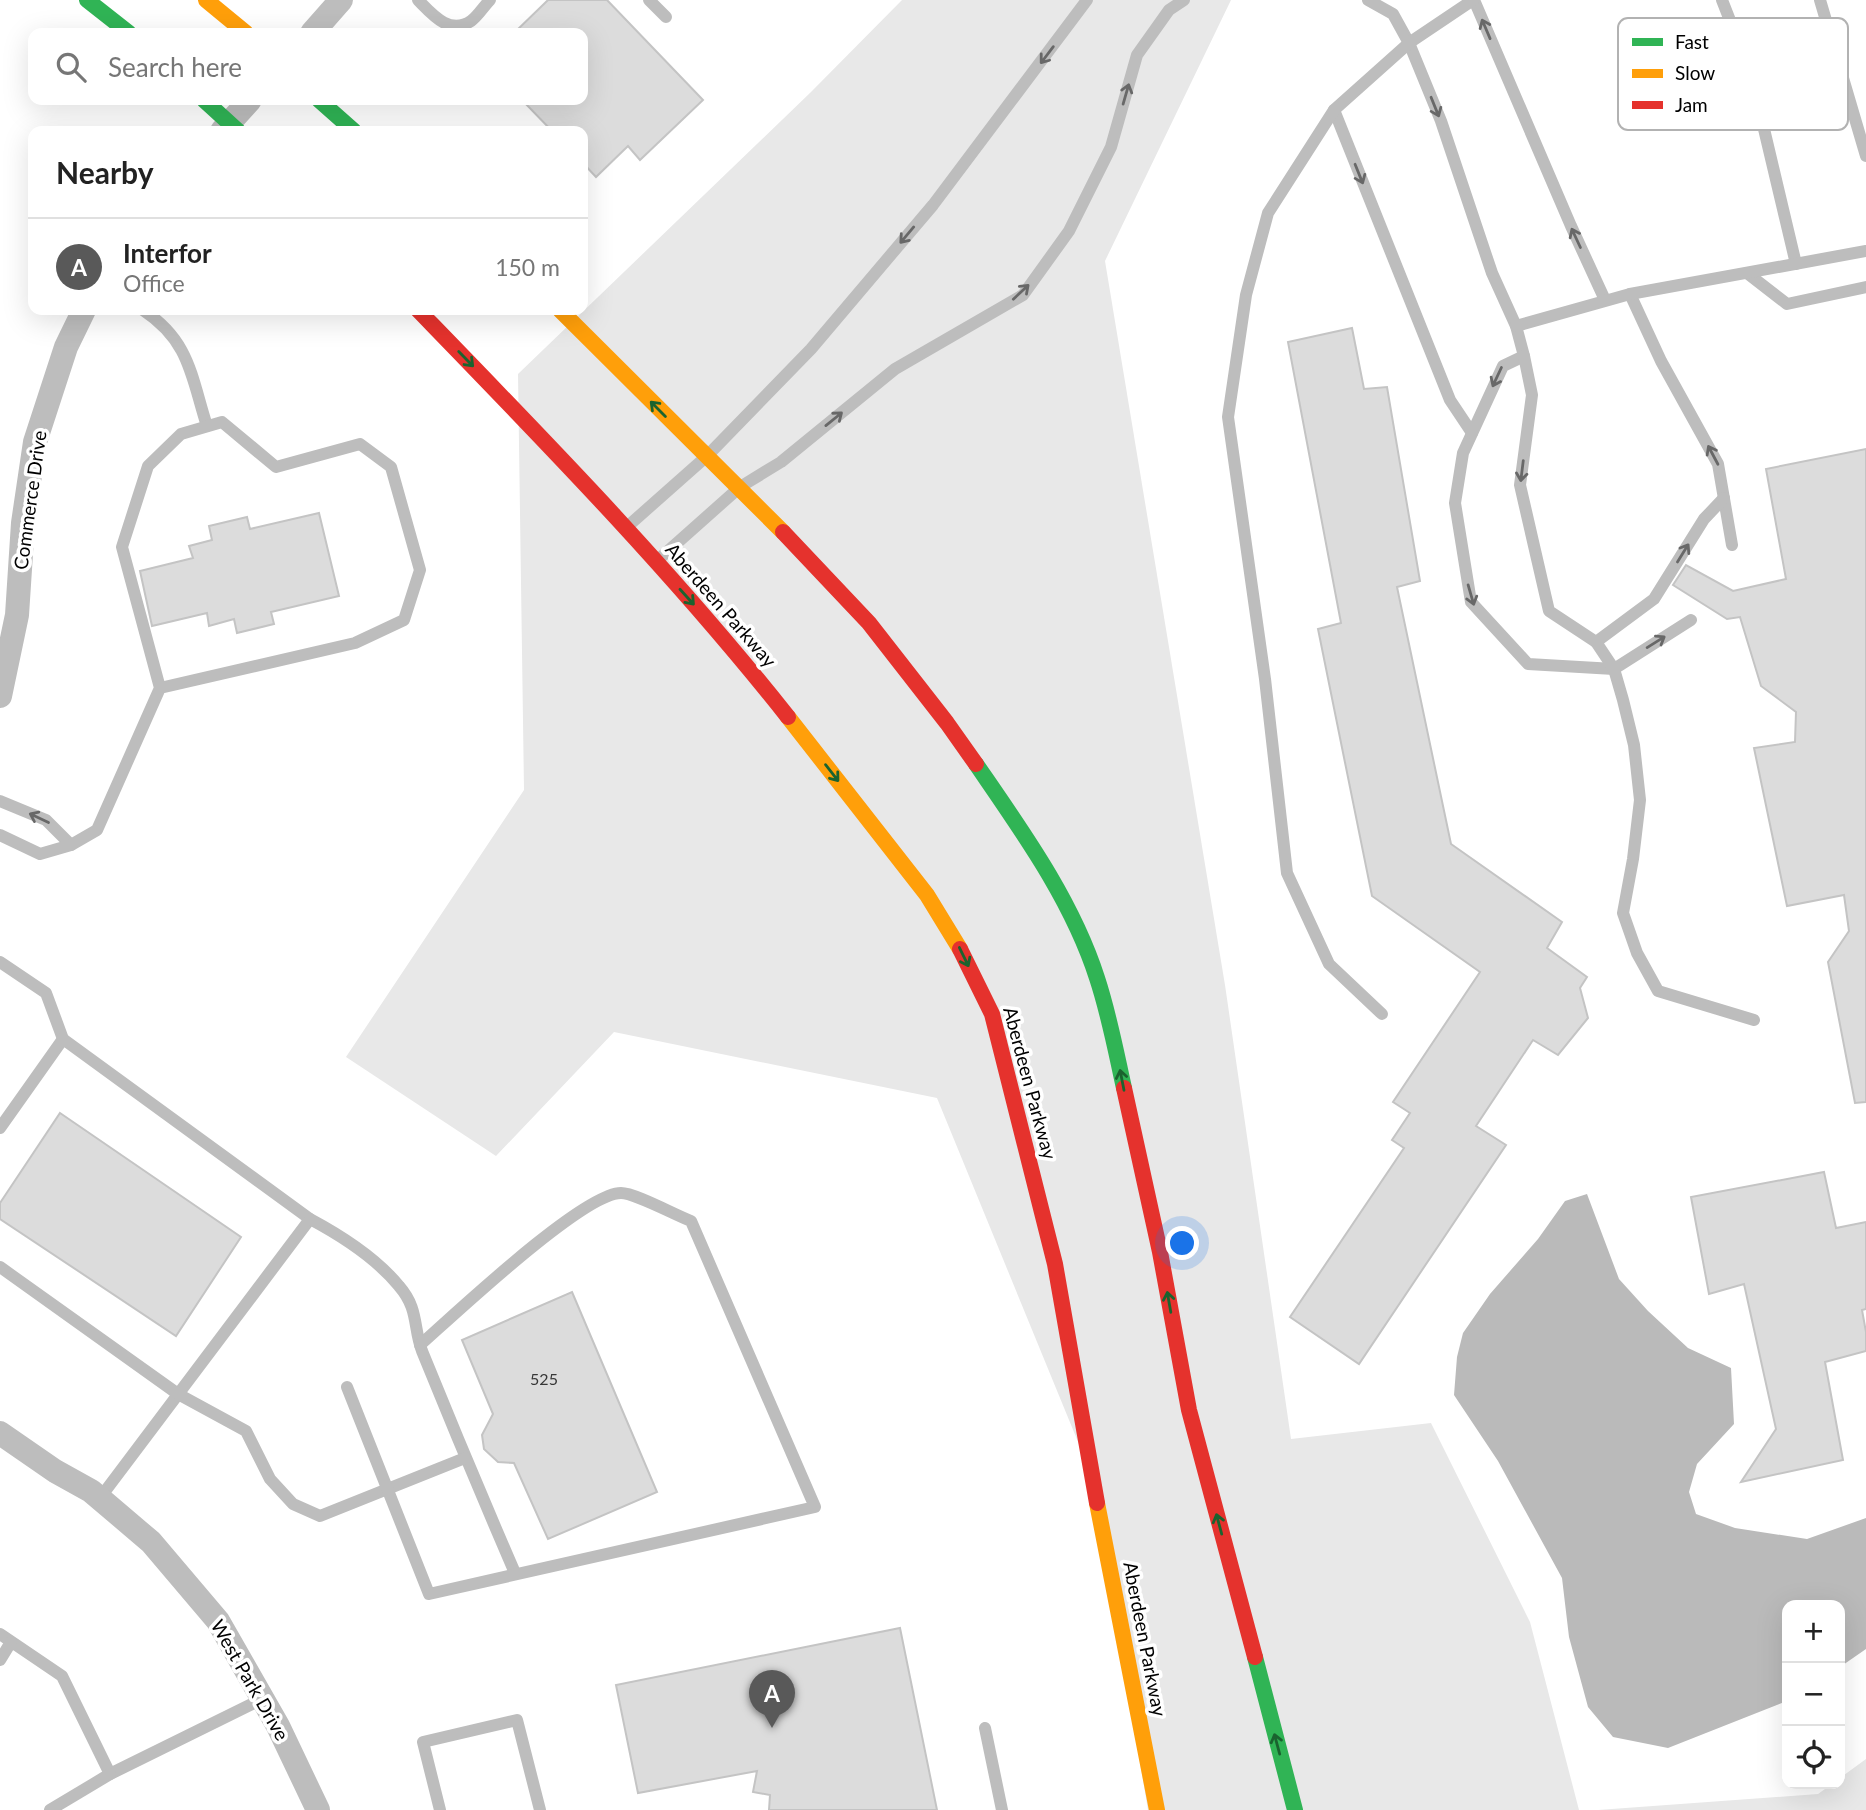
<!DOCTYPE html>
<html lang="en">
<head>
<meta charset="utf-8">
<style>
	body { margin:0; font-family:Lato,sans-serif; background:#f6f6f6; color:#222 }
	.controls { position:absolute; right:21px; bottom:21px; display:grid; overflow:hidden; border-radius:14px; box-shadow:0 7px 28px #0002 }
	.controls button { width:63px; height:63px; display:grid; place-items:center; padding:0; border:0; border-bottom:2px solid #e0e0e0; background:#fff; color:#222; font:35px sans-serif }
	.you { position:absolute; left:1183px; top:1244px; width:24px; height:24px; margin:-18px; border:5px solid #fff; border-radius:50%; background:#1a73e8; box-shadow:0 0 0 10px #1a73e833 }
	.badge { display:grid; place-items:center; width:46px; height:46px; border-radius:50%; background:#595959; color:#fff; font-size:23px; font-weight:700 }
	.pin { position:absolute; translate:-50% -58px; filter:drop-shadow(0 2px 4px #0008) }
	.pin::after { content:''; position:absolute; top:37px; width:24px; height:21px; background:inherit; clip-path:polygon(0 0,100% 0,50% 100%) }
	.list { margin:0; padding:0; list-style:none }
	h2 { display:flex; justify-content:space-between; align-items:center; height:91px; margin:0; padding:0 28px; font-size:30px }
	h2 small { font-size:23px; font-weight:400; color:#767676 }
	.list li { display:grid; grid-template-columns:46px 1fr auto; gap:21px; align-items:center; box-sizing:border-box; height:98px; padding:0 28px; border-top:2px solid #e0e0e0 }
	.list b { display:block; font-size:26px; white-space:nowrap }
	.list p { margin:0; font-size:23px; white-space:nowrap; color:#767676 }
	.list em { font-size:23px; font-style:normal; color:#767676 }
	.icon { flex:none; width:38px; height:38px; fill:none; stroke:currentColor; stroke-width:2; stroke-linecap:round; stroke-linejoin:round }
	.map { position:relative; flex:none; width:1866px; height:1810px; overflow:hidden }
	.search { position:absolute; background:#fff; box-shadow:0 7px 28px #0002; left:28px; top:28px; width:560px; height:77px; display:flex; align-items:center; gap:18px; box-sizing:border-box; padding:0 24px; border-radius:14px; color:#767676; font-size:26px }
	.panel { position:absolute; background:#fff; box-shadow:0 7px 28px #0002; left:28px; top:126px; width:560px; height:189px; border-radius:14px }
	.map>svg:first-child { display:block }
	.green { fill:#e8e8e8 }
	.water { fill:#bababa }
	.building { fill:#dcdcdc; stroke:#c4c4c4; stroke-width:2 }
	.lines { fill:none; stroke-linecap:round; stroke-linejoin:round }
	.lane { stroke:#bdbdbd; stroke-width:12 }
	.street { stroke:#bdbdbd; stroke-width:24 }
	.fast { stroke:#30b455; stroke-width:16 }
	.slow { stroke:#ff9f0a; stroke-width:16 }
	.jam { stroke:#e5322d; stroke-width:16 }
	.oneway { stroke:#686868 }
	.oneway2 { stroke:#1a632f }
	.labels { text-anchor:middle; stroke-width:7; stroke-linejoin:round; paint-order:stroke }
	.number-label { font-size:16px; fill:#373737 }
	.street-label { font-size:19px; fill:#000; stroke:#fff }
	.key { fill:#fff; stroke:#b2b2b2; stroke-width:2 }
	.key-label { font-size:19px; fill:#000 }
</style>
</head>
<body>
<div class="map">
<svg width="1866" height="1810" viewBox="0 0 1866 1810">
	<rect width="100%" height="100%" fill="#fff"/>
	<!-- green -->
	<g class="green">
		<path d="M 902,0 L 1231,0 L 1105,261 L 1225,985 L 1291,1439 L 1431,1423 L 1530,1622 L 1579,1810 L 1148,1810 L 1092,1476 L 937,1098 L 614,1032 L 496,1156 L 346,1057 L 524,790 L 518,374 L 811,92 Z"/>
		<path d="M 1866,1759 L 1866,1810 L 1598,1810 L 1818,1794 L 1832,1784 L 1840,1784 L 1840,1778 Z"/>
	</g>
	<!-- water -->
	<path class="water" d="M 1587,1194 L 1619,1279 L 1648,1311 L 1688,1348 L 1731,1368 L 1734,1424 L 1697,1464 L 1689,1492 L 1696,1514 L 1735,1528 L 1807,1539 L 1866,1518 L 1866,1649 L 1840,1667 L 1840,1605 L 1787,1605 L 1787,1701 L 1668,1748 L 1613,1737 L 1588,1707 L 1569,1637 L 1562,1578 L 1498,1461 L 1454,1395 L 1457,1357 L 1463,1333 L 1490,1294 L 1538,1239 L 1565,1201 Z"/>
	<!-- building -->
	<g class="building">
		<path d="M 548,0 L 607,0 L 703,100 L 640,160 L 628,146 L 596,177 L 583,163 L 583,131 L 552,131 L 522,100 L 583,100 L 583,33 L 514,33 Z"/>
		<path d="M 1352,328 L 1364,389 L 1387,387 L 1420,581 L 1397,587 L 1451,844 L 1562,922 L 1547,948 L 1587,977 L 1580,988 L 1588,1018 L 1558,1055 L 1533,1040 L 1476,1126 L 1506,1145 L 1359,1364 L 1290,1317 L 1404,1148 L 1392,1140 L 1410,1113 L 1393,1102 L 1480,972 L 1372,896 L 1318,629 L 1341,623 L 1288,342 Z"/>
		<path d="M 1866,449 L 1866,1102 L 1855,1103 L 1828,962 L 1849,931 L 1844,895 L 1787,906 L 1754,748 L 1795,742 L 1796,712 L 1761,686 L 1740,617 L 1727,619 L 1673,585 L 1686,565 L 1733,591 L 1786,579 L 1766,469 Z"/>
		<path d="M 319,513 L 339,596 L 271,612 L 274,624 L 237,633 L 234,619 L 209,626 L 207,613 L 152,626 L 140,571 L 193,558 L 189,546 L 212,540 L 209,526 L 247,517 L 250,529 Z"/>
		<path d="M 60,1113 L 241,1237 L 176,1336 L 0,1219 L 0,1203 Z"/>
		<path d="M 1824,1172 L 1836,1228 L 1866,1222 L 1866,1309 L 1862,1310 L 1866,1332 L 1866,1351 L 1825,1362 L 1843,1460 L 1741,1482 L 1776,1429 L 1744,1284 L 1709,1294 L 1691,1197 Z"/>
		<path d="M 572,1292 L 657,1492 L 548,1539 L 514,1463 L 498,1462 L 484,1449 L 482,1435 L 493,1414 L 462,1340 Z"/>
		<path d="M 900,1628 L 937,1810 L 769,1810 L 770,1795 L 753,1792 L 757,1771 L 638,1793 L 616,1685 Z"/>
	</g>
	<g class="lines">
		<!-- lane -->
		<g class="lane">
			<path d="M 418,0 C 431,13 449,36 471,21 C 478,16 484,6 490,0"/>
			<path d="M 649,0 L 666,17"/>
			<path d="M 1368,0 L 1393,14 L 1409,43 L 1441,121 L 1492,273 L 1516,326 L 1524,356 L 1503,366 L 1463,453 L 1455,503 L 1471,602 L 1528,664 L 1614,669 L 1691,620"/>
			<path d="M 1474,0 L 1571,226 L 1605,300"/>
			<path d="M 1722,0 L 1751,74 L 1796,264"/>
			<path d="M 1820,0 L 1866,156"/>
			<path d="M 1334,110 L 1450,400 L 1472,433"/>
			<path d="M 1747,273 L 1787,304 L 1866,287"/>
			<path d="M 1630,294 L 1661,361 L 1718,464 L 1732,545"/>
			<path d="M 143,310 C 190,341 191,376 207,426"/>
			<path d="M 1516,326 L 1630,294 L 1866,251"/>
			<path d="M 1524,356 L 1532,395 L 1520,485 L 1549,611 L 1596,642 L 1654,599 L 1704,519 L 1724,498"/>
			<path d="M 628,526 L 707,456 L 811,349 L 933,205 L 1087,0"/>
			<path d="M 659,559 L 740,487 L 781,462 L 895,369 L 1023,295 L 1069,231 L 1111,147 L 1137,55 L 1169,10 L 1184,0"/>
			<path d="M 1596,642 L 1614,669 L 1623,700 L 1634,745 L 1640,800 L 1633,859 L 1623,913 L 1637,953 L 1658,991 L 1754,1020"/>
			<path d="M 0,801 L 46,820 L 71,845"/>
			<path d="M 0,835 L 40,854 L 71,845 L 97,830 L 160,688 L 122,547 L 148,466 L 181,434 L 222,422 L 276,467 L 360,444 L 391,467 L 420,570 L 404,620 L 355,643 L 160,688"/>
			<path d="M 0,962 L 46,993 L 63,1039"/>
			<path d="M 1382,1014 L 1329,964 L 1287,873 L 1265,679 L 1228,417 L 1246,295 L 1268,213 L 1334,110 L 1409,43 L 1473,0"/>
			<path d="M 0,1128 L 63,1039 L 310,1219 L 100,1498"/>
			<path d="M 310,1219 C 340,1235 377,1259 399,1286 C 419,1309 413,1327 422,1351 C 452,1425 483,1499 515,1573"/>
			<path d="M 0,1267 L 178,1394 L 246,1431 L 270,1479 L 293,1504 L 320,1516 L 465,1458"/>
			<path d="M 347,1387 L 429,1594 L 815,1507 L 691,1221 C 675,1215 635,1193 621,1193 C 583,1193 454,1315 420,1345"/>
			<path d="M 0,1634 L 62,1676 L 110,1774 L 262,1699"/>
			<path d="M 0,1660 L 11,1642"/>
			<path d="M 985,1728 L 1002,1810"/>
			<path d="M 50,1810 L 110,1774"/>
			<path d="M 440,1810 L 423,1742 L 517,1720 L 540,1810"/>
		</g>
		<!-- street -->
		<g class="street">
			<path d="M 312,33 L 341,0"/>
			<path d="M 222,131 L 250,100"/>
			<path d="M 0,696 L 17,615 L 23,523 L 35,442 L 66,347 L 84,310"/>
			<path d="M 0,1433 L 55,1471 L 91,1491 L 151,1542 L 218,1621 L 278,1726 L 318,1810"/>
		</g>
		<!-- fast -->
		<g class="fast">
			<path d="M 87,0 L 129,33"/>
			<path d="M 204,100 L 238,131"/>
			<path d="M 319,100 L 354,131"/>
			<path d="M 976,764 C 1022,831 1072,900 1097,978 C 1109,1014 1116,1052 1124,1088"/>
			<path d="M 1255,1657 L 1295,1810"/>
		</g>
		<!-- slow -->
		<g class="slow">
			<path d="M 206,0 L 246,33"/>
			<path d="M 560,310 L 783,532"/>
			<path d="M 788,717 L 927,895 L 960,949"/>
			<path d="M 1097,1503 L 1157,1810"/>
		</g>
		<!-- jam -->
		<g class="jam">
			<path d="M 418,310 C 546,442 674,573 788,717"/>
			<path d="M 783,532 L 869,623 L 947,723 L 976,764"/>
			<path d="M 960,949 L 992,1014 L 1055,1264 L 1097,1503"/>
			<path d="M 1124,1088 L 1160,1252 L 1189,1410 L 1255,1657"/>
		</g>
	</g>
	<!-- one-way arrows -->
	<defs><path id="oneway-shaft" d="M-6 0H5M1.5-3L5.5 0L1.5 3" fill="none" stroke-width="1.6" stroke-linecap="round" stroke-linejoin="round" transform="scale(1.75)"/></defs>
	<g class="oneway">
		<use href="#oneway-shaft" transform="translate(1486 29) rotate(-113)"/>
		<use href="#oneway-shaft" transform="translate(1047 55) rotate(127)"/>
		<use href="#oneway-shaft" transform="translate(1126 94) rotate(-74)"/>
		<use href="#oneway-shaft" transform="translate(1435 107) rotate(68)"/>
		<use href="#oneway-shaft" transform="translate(1359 174) rotate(68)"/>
		<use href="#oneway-shaft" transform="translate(907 235) rotate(130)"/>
		<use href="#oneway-shaft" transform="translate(1576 238) rotate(-115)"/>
		<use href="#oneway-shaft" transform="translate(1021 292) rotate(-43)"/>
		<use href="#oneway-shaft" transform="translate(1497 377) rotate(115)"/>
		<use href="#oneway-shaft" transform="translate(834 419) rotate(-39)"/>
		<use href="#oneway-shaft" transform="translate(1713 455) rotate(-118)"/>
		<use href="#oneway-shaft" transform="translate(1522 471) rotate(97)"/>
		<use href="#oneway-shaft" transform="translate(1683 553) rotate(-58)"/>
		<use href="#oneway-shaft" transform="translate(1471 595) rotate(74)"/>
		<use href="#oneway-shaft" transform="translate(1656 642) rotate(-32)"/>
		<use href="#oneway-shaft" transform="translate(39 818) rotate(-155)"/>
	</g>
	<g class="oneway2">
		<use href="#oneway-shaft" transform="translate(466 359) rotate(46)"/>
		<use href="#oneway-shaft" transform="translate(658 409) rotate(-135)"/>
		<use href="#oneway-shaft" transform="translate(687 597) rotate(48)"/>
		<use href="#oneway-shaft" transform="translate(832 773) rotate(52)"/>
		<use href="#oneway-shaft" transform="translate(964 957) rotate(64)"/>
		<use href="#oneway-shaft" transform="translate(1122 1080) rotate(-101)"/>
		<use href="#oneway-shaft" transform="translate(1169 1302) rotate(-100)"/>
		<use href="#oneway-shaft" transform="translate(1219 1524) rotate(-105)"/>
		<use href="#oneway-shaft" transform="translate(1277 1744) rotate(-105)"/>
	</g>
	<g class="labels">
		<!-- number labels -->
		<g class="number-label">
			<text x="544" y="1385">525</text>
		</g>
		<!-- street labels -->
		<g class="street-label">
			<text transform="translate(30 500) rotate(-82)" y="7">Commerce Drive</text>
			<text transform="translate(721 605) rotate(49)" y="7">Aberdeen Parkway</text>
			<text transform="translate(1030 1083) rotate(75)" y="7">Aberdeen Parkway</text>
			<text transform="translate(1145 1639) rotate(79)" y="7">Aberdeen Parkway</text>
			<text transform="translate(250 1680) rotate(60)" y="7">West Park Drive</text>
		</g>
	</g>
	<!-- legend -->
	<rect x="1618" y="18" width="230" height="112" rx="10" class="key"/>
	<rect x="1632" y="38" width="31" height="8" fill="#30b455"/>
	<rect x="1632" y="69" width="31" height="9" fill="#ff9f0a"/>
	<rect x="1632" y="101" width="31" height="8" fill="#e5322d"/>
	<g class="key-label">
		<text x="1675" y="49">Fast</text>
		<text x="1675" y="80">Slow</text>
		<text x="1675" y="112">Jam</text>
	</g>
</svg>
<div class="controls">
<button>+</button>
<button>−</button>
<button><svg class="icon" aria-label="locate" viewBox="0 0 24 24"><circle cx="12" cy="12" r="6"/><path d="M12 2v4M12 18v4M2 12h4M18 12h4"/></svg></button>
</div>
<div class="you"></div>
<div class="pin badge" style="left:772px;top:1728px">A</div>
<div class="search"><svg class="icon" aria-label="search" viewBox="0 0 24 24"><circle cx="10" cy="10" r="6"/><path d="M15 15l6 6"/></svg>Search here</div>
<section class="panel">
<h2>Nearby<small></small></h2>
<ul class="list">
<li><span class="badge">A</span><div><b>Interfor</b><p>Office</p></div><em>150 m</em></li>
</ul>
</section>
</div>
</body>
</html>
